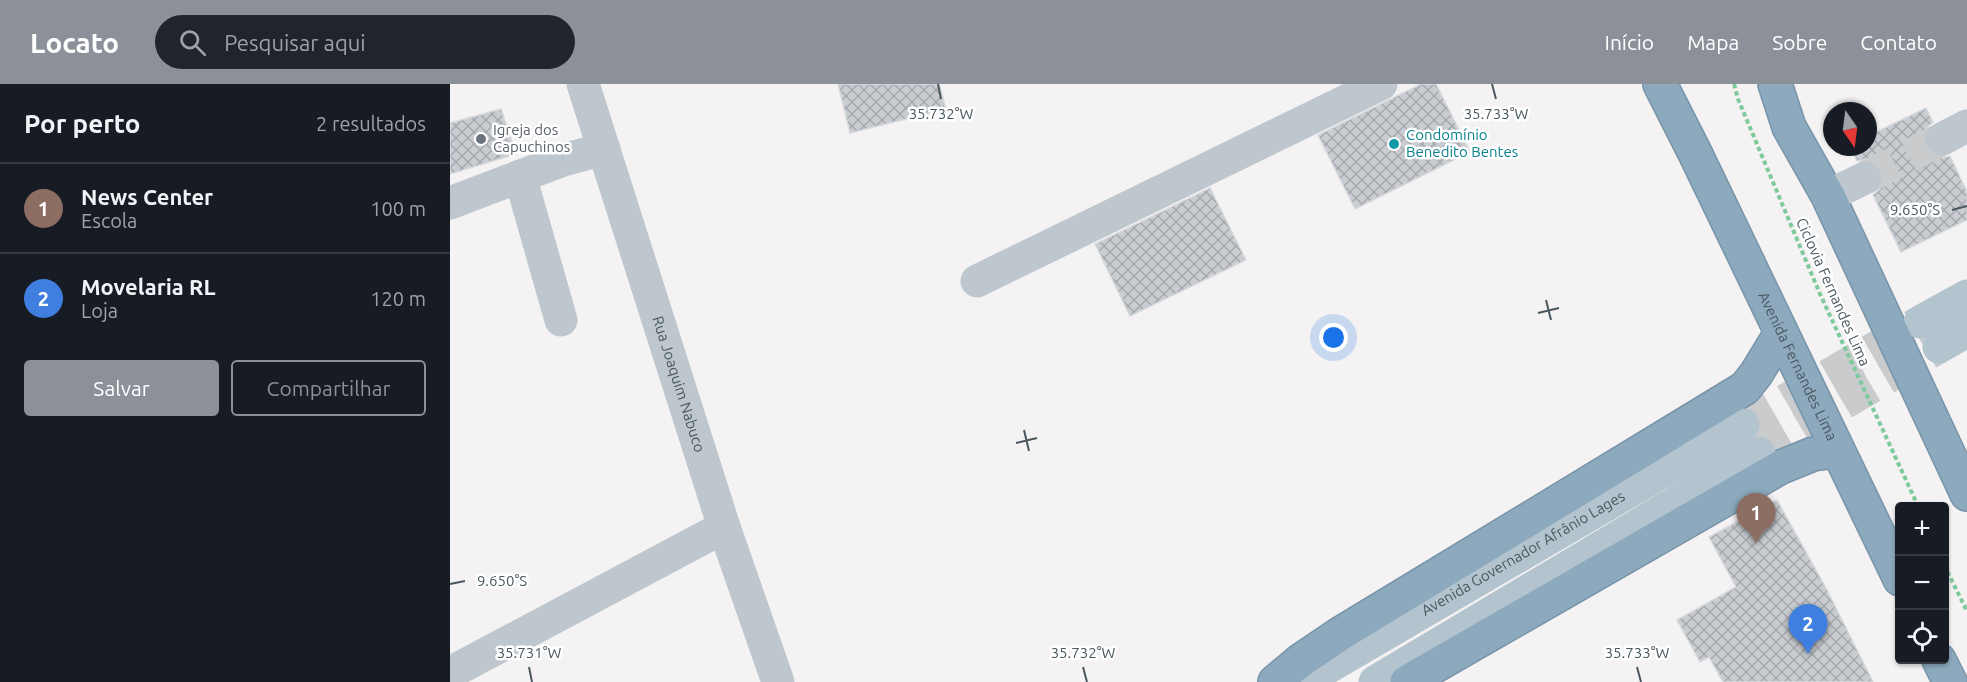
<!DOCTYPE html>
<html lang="pt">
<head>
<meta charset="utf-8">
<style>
	body { margin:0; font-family:Ubuntu,sans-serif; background:#20242c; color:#f1f3f6 }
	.controls { position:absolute; right:18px; bottom:18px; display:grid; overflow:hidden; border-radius:6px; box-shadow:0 2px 4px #0004 }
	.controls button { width:54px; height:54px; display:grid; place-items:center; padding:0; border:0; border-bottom:2px solid #363941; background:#171b24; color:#f1f3f6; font:30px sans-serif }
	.compass { position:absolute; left:1373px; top:18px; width:54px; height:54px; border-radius:50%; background:#171b24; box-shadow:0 2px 4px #0004; rotate:166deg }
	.you { position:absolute; left:884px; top:254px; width:21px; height:21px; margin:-15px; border:4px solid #fff; border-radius:50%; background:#1a73e8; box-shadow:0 0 0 9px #1a73e833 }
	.badge { display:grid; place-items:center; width:39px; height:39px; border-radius:50%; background:#8c9099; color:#fff; font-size:20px; font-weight:700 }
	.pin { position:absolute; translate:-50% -50px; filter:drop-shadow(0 2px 3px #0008) }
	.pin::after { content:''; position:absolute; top:32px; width:21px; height:18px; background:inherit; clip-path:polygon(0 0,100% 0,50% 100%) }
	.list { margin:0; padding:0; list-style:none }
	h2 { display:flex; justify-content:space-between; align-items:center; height:78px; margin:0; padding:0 24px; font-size:26px }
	h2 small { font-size:20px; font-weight:400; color:#9ea1a6 }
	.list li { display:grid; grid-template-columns:39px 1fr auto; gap:18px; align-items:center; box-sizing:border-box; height:90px; padding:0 24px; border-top:2px solid #363941 }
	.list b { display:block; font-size:22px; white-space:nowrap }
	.list p { margin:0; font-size:20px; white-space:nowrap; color:#9ea1a6 }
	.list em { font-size:20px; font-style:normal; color:#9ea1a6 }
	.actions { display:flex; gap:12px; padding:18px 24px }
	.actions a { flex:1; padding:14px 0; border:2px solid #8c9099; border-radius:6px; text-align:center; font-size:21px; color:#8c9099 }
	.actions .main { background:#8c9099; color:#fff }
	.icon { flex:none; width:33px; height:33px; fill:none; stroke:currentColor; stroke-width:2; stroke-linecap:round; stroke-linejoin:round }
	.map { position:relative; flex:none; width:1517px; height:598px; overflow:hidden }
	header { display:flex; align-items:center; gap:36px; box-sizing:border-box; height:84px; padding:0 30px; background:#8c9099; color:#fff }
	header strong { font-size:28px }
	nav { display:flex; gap:33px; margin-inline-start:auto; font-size:21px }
	.search { width:420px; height:54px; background:#20242c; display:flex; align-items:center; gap:15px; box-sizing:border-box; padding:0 21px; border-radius:33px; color:#9ea1a6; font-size:22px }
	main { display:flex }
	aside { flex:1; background:#171b24 }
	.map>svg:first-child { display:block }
	.building { fill:url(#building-cross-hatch); stroke:#d6d9dd; stroke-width:1.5 }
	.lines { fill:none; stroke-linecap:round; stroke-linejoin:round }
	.minor-tunnel { stroke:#cacbcd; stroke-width:33; stroke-dasharray:33 16; stroke-linecap:butt }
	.major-tunnel { stroke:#cacbcd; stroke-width:33; stroke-dasharray:33 16; stroke-linecap:butt }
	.highway-casing { stroke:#7894a9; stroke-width:36 }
	.path { stroke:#7dcb9d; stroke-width:4; stroke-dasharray:4.5 3; stroke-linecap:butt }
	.minor { stroke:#bec7cd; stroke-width:33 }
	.major { stroke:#b3c4cf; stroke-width:33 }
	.highway { stroke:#8ca9bd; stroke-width:33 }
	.ticks { fill:none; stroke:#4a575f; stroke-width:2 }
	.worship-dot { fill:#6b7280; stroke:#fff; stroke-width:2 }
	.culture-dot { fill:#0f9aa8; stroke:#fff; stroke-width:2 }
	.labels { text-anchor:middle; stroke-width:5; stroke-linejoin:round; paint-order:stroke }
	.worship-label { font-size:15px; fill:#5b616d; stroke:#fff; text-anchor:start }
	.culture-label { font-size:15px; fill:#0d838f; stroke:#fff; text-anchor:start }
	.street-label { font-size:15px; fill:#4a575f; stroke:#fff }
	.ticks-label { font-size:15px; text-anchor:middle; fill:#4a575f; stroke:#fff; stroke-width:5; stroke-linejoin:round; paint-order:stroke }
</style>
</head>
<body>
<header>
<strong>Locato</strong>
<div class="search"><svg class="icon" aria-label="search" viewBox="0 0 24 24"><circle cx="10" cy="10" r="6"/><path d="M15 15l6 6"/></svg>Pesquisar aqui</div>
<nav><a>Início</a><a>Mapa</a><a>Sobre</a><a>Contato</a></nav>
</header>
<main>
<aside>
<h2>Por perto<small>2 resultados</small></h2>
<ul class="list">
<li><span class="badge" style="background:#8d6e63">1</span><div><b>News Center</b><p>Escola</p></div><em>100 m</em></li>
<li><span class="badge" style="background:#3f7fe0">2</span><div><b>Movelaria RL</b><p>Loja</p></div><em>120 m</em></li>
</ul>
<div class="actions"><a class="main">Salvar</a><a>Compartilhar</a></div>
</aside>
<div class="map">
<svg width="1517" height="598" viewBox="0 0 1517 598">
	<defs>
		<pattern id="building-cross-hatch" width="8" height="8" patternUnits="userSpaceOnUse" patternTransform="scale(1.5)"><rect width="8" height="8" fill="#c9cdd1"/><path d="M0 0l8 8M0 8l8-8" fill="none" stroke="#a5a9ad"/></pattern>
	</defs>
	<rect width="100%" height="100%" fill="#f4f2f2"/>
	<!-- building -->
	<g class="building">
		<path d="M 388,0 L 489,0 L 496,25 L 400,49 Z"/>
		<path d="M 971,0 L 986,0 L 1020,68 L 905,125 L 868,51 Z"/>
		<path d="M 1476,24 L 1483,38 L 1476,45 L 1473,55 L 1475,63 L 1482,71 L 1491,74 L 1500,72 L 1517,108 L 1517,136 L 1451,168 L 1423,111 L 1430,105 L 1434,96 L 1432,85 L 1426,79 L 1417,75 L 1407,77 L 1400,63 L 1418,63 L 1418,52 Z"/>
		<path d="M 51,25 L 66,70 L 0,90 L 0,39 Z"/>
		<path d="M 760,104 L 796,176 L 680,232 L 645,160 Z"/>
		<path d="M 1327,416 L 1376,504 L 1423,598 L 1273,598 L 1259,573 L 1250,578 L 1227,536 L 1286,503 L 1259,453 Z"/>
	</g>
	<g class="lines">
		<!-- minor-tunnel -->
		<path class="minor-tunnel" d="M 1415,94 L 1492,55"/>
		<!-- major-tunnel -->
		<g class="major-tunnel">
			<path d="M 1293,341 L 1468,239"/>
			<path d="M 1309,369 L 1489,263"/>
		</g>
		<!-- highway casing -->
		<g class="highway-casing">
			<g id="highway">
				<path id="s3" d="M 1210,0 L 1245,69 L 1450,495"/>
				<path d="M 1325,0 L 1339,43 L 1378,112 L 1517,410"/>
				<path d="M 1489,576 L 1500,598"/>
				<path d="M 825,598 L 850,577 L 890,550 L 1295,304 L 1306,290 L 1331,249"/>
				<path d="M 957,598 L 1331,383 L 1363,370 L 1387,367"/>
			</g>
		</g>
		<!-- path -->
		<g class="path">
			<path d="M 1284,0 L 1288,15 L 1370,210 L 1468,422"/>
			<path d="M 1494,481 L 1517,527"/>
		</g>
		<!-- minor -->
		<g class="minor">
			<path id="s1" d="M 133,0 L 274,443 L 328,598"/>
			<path d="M 1492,55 L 1517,42"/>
			<path d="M 70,92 L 111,236"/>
			<path d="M 1378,112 L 1415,94"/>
			<path d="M 0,119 L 113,76 L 154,65"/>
			<path d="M 527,197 L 931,0"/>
			<path d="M 0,589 L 274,443"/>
		</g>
		<!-- major -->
		<g class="major">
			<path d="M 1470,238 L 1517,212"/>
			<path d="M 1489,263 L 1517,247"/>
			<path id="s2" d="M 853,598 L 1293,341"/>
			<path d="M 925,598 L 1309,369"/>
		</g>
		<!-- highway -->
		<use href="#highway" class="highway"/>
	</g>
	<!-- ticks -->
	<path class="ticks" d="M 488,0 L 491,15M 1042,0 L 1046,15M 1502,126 L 1517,122M 1096,216 L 1101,236M 1088,229 L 1109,224M 574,346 L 579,367M 566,359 L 587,354M 0,500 L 15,497M 79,583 L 82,598M 633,583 L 637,598M 1187,583 L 1191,598"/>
	<!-- markers -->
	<circle class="worship-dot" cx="31" cy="55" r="6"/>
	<circle class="culture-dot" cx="944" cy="60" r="6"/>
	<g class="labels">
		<!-- worship labels -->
		<g class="worship-label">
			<text x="43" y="51">Igreja dos<tspan x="43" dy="17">Capuchinos</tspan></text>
		</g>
		<!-- culture labels -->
		<g class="culture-label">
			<text x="956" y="56">Condomínio<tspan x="956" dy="17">Benedito Bentes</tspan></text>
		</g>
		<!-- street labels -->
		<g class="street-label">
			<text transform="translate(1383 208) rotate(66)" y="5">Ciclovia Fernandes Lima</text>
			<text dy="5" stroke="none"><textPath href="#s3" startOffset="314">Avenida Fernandes Lima</textPath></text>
			<text dy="5" stroke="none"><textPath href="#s1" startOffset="315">Rua Joaquim Nabuco</textPath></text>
			<text dy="5" stroke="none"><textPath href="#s2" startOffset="255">Avenida Governador Afrânio Lages</textPath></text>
		</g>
	</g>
	<g class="ticks-label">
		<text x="491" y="35">35.732°W</text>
		<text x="1046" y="35">35.733°W</text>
		<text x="1465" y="131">9.650°S</text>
		<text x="52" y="502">9.650°S</text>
		<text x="79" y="574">35.731°W</text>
		<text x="633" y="574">35.732°W</text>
		<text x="1187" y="574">35.733°W</text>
	</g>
</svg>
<div class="controls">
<button>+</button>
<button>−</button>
<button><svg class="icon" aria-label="locate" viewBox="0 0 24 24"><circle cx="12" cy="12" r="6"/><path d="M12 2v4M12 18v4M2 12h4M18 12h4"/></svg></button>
</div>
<svg class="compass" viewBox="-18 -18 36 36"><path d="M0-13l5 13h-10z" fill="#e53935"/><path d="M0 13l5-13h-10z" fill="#9ea1a6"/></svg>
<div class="you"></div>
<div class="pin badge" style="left:1306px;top:459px;background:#8d6e63">1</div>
<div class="pin badge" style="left:1358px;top:570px;background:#3f7fe0">2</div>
</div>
</main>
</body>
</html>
